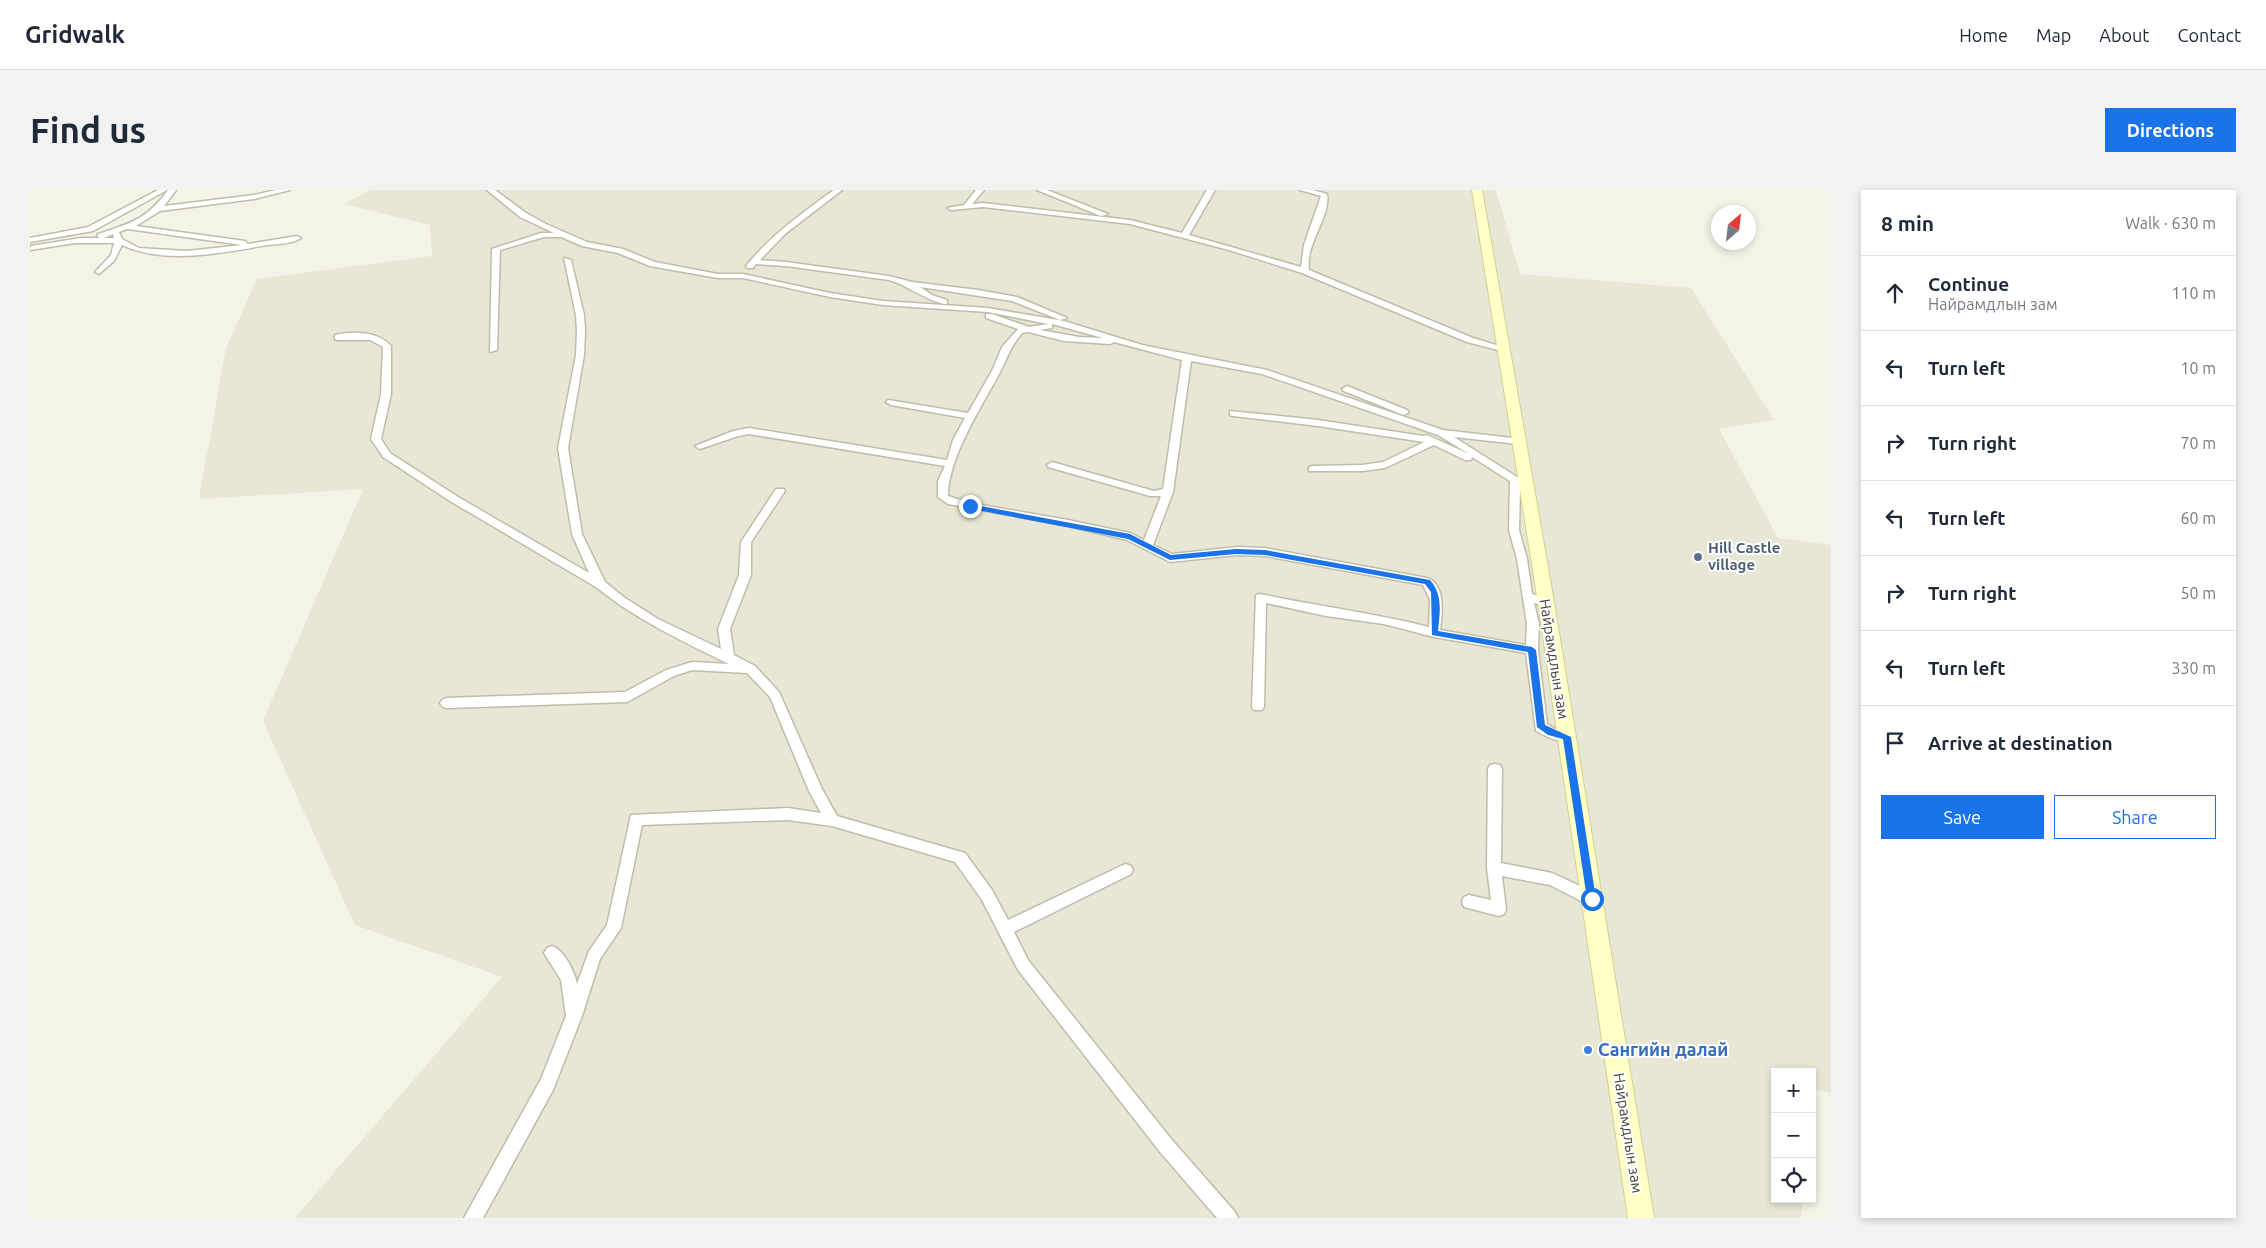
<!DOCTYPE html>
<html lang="en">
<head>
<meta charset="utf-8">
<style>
	body { margin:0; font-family:Ubuntu,sans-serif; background:#f2f2f3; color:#1f2937 }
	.controls { position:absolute; right:15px; bottom:15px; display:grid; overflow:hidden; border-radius:0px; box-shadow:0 2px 8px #0003 }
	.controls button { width:45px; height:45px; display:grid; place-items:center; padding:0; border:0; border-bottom:1px solid #e0e1e3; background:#fff; color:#1f2937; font:25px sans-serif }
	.compass { position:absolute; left:1681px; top:15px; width:45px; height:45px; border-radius:50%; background:#fff; box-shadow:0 2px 8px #0003; rotate:28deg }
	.stop { position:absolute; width:15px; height:15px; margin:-11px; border:4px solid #1a73e8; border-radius:50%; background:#fff }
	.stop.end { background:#1a73e8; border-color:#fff; box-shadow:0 1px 5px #0008 }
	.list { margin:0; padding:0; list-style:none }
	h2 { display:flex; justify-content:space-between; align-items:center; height:65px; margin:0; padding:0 20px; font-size:21px }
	h2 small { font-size:16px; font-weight:400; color:#747a83 }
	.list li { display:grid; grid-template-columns:32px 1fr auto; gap:15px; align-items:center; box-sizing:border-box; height:75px; padding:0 20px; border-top:1px solid #e0e1e3 }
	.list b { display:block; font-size:19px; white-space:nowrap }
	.list p { margin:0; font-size:16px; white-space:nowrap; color:#747a83 }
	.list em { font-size:16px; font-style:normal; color:#747a83 }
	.actions { display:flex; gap:10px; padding:15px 20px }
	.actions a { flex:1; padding:11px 0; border:1px solid #1a73e8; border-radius:0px; text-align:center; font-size:18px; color:#1a73e8 }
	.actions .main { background:#1a73e8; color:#fff }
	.icon { flex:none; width:28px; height:28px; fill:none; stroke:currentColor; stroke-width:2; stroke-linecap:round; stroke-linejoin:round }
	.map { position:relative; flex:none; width:1801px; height:1028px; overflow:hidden; border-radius:0px }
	header { display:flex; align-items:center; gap:30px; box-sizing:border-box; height:70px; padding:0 25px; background:#fff; border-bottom:1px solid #e0e1e3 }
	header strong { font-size:24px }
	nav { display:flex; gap:28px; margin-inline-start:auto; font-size:18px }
	.intro { display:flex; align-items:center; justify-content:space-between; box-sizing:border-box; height:120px; padding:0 30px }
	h1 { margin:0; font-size:35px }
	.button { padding:12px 22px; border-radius:0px; background:#1a73e8; color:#fff; font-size:18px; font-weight:700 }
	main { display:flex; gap:30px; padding:0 30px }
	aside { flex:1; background:#fff; border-radius:0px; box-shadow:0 2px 8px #0003 }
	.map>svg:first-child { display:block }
	.residential { fill:#e8e6d5 }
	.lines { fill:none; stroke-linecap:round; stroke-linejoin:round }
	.minor-casing { stroke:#bfbdaa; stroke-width:3 }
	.secondary-casing { stroke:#d1d094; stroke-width:2 }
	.minor { fill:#fff; fill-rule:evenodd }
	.secondary { fill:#ffffc6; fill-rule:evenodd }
	.route { fill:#1a73e8 }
	.service-dot { fill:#5c6f8a; stroke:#fff; stroke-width:2 }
	.shop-dot { fill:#3f7fe0; stroke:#fff; stroke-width:2 }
	.labels { text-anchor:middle; stroke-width:4; stroke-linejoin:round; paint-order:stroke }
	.service-label { font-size:15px; font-weight:bold; fill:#4e5e75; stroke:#fff; text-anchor:start }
	.street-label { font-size:15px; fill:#474436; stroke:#fff }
	.near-shop-label { font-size:18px; font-weight:bold; fill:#366cbe; stroke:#fff; text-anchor:start }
</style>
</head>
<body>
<header>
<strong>Gridwalk</strong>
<nav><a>Home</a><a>Map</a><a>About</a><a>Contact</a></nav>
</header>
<div class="intro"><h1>Find us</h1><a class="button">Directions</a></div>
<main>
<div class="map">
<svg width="1801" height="1028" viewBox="0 0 1801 1028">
	<rect width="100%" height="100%" fill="#f4f3e7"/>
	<!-- residential -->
	<path class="residential" d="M 340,0 L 1466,0 L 1490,84 L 1661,98 L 1744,230 L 1689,239 L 1748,348 L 1801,355 L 1801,903 L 1782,899 L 1782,882 L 1745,882 L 1745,1009 L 1773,1009 L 1771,1028 L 265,1028 L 472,787 L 325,735 L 233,531 L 333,299 L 169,309 L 196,158 L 227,89 L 402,66 L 400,35 L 314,14 Z"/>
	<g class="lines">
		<!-- minor casing -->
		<g class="minor-casing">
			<g id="minor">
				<path d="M 128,0 L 137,0 L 63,41 L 0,52 L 0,48 L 58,37 Z"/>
				<path d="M 138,0 L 146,0 L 134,16 L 224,5 L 246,0 L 260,0 L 224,9 L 130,21 L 106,36 L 215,51 L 218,54 L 267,46 L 271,48 C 263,54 247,54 237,55 C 193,63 133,75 92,55 L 84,71 L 69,84 L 65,82 L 81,65 L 84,53 L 45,53 L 0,60 L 1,56 L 51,48 L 70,48 L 67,46 L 68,44 C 102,33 117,29 138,0 ZM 97,39 L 98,39 L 212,55 L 157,61 L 109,58 L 92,49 L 89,42 ZM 83,44 L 84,48 L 73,48 L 74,48 Z"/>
				<path d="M 457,0 L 465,0 L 496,23 L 516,34 L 557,52 L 593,59 L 625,72 L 688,84 L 713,84 L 800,103 L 853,111 L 958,118 L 1034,131 L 1112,155 L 1237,180 L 1413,240 L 1491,249 L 1493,251 L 1488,254 L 1424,247 L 1501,296 L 1496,299 L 1490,297 L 1489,340 L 1497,369 L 1502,404 L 1520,409 L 1522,412 L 1516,416 L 1504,413 L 1509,434 L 1508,460 L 1517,534 L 1525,539 L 1542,543 L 1543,547 L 1542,551 C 1530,554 1516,546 1506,541 L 1496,463 L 1404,447 L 1354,434 L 1296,426 L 1236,413 L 1234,517 L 1232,520 L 1224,520 L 1222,517 L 1226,405 L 1230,404 C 1286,416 1343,423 1399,437 L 1400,410 L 1393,395 L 1235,366 L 1207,365 L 1140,372 L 1097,350 L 1038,336 L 918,314 L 908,307 L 908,291 L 915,276 L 719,244 L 708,246 L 670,259 L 665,256 L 703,241 L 719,238 L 917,270 L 923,250 L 935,228 L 861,215 L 856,212 L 858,210 L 938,223 L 962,181 L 972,157 L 988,139 L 956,128 L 956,124 L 962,124 L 999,137 L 1018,134 L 958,122 L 853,115 L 800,107 L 713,88 L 688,88 L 620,76 L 588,63 L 552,56 L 531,47 L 514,47 L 470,60 L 467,160 L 460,162 L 462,59 L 511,43 L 524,43 L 490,27 ZM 1022,134 L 1073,148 L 1049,147 L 1010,140 L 1022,138 ZM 998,142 L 1034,151 L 1080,154 L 1084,152 L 1152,170 L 1133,299 L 1124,301 L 1022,272 L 1017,275 L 1018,277 L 1120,306 L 1131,306 L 1114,350 L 1100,343 L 1038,330 L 940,313 L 918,306 C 918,269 950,219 968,186 C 977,170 979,158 992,143 ZM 1161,171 L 1232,184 L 1408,245 L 1439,264 L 1397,245 L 1393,246 L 1288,230 L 1200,221 L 1200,225 L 1203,226 L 1288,236 L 1394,252 L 1353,272 L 1332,275 L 1283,276 L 1279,277 L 1279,281 L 1332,281 L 1355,278 L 1404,255 L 1435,270 L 1441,270 L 1442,267 L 1480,291 L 1479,340 L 1487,369 L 1497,434 L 1496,455 L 1410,440 C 1412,425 1416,394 1397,388 L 1235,358 L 1207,357 L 1142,364 L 1123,355 L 1143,302 Z"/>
				<path d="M 804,0 L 812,0 L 755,44 L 730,70 L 756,72 L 859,86 L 882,92 L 948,100 L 987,107 L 1037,128 L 1030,130 L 982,111 L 890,97 L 902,105 L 917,110 L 917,114 L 914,114 C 893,109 879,96 859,90 L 756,76 L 726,74 L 723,78 L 717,78 L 716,76 C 740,46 772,23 804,0 Z"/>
				<path d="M 946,0 L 954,0 L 942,14 L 953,13 L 1100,30 L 1152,43 L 1177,0 L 1185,0 L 1159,45 L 1271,77 L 1274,55 L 1291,6 L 1270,0 L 1283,0 L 1297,4 C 1301,27 1275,54 1279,80 L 1443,148 L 1476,158 L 1472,161 L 1437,152 L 1272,83 L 1199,60 L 1100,34 L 953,17 L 921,20 L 917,18 L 934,15 Z"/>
				<path d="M 1007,0 L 1017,0 L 1078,24 L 1071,26 Z"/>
				<path d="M 534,68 L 541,70 L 554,125 L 555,141 L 554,165 L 538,258 L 552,344 L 575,392 L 595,408 L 628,429 L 691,459 L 688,439 L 709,385 L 711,352 L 746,299 L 754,299 L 755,301 L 721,352 L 721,385 L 700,439 L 704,465 L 725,476 L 749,502 L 792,599 L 807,626 L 935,663 L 962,700 L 978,730 L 1091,676 L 1096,674 L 1101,676 L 1103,680 L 1101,684 L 984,742 L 998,770 L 1142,950 L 1205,1022 L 1208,1028 L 1187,1028 L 1130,962 L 988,780 L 952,710 L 925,672 L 802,636 L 758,630 L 612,635 L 591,738 L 570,769 L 552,826 L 523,900 L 453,1028 L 434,1028 L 511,889 L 536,826 L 531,790 L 514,763 L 517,758 L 522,756 C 534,760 545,782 547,794 L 559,761 L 577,735 L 601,625 L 758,618 L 791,623 L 779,601 L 740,507 L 717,483 L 662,480 L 644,486 L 597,512 L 416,518 L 412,516 L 410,513 L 412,510 L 416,508 L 595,502 L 636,480 L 662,472 L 699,474 C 652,451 607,430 566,397 L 420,311 L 353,267 L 341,249 L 351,204 L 353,157 L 340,150 L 308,150 L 305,149 L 305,145 C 323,141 348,141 361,156 L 361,204 L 351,249 L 360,263 L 428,307 L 559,383 L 542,344 L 528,258 L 546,165 L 547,141 L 546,125 Z"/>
				<path d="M 1317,196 L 1377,220 L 1379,222 L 1374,225 L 1371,224 L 1314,201 L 1312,199 Z"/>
				<path d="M 1465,574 L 1470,575 L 1472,579 L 1471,673 L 1522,683 L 1567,704 L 1569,709 L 1567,714 L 1562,716 L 1557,714 L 1520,695 L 1472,686 L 1476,719 L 1474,724 L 1469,726 L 1434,717 L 1432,712 L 1434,707 L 1439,705 L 1461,710 L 1457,678 L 1458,579 L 1460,575 Z"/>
			</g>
		</g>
		<!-- secondary casing -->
		<g class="secondary-casing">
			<path id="secondary" d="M 1442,0 L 1452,0 L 1524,412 L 1624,1028 L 1598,1028 L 1508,412 Z"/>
		</g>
		<!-- minor -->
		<use href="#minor" class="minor"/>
		<!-- secondary -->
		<use href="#secondary" class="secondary"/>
	</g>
	<!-- route -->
	<path class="route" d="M 940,314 L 1100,344 L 1141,365 L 1206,359 L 1235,360 L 1400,390 C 1413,405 1410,422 1408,441 L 1502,457 L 1506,460 L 1515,535 L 1541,547 L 1566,709 L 1565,712 L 1558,712 L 1557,709 L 1533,549 L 1518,545 L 1507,537 L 1498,462 L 1402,445 L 1401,402 L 1395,394 L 1235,365 L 1206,364 L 1140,370 L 1098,349 L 937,318 Z"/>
	<!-- markers -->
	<circle class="service-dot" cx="1668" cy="367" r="5"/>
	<circle class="shop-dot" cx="1558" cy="860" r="5"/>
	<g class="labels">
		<!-- service labels -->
		<g class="service-label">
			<text x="1678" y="363">Hill Castle<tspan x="1678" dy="17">village</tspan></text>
		</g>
		<!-- street labels -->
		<g class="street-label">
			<text transform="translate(1524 469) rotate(81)" y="5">Найрамдлын зам</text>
			<text transform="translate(1598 943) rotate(81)" y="5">Найрамдлын зам</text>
		</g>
		<!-- near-shop labels -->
		<g class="near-shop-label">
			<text x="1568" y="866">Сангийн далай</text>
		</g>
	</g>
</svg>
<div class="controls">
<button>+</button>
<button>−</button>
<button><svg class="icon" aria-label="locate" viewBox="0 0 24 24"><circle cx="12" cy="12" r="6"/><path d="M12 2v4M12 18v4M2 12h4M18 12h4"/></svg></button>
</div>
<svg class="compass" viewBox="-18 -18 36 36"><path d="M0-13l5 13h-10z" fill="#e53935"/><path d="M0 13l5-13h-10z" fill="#747a83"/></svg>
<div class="stop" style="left:1562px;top:709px"></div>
<div class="stop end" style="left:940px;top:316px"></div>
</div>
<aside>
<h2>8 min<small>Walk · 630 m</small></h2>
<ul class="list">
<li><svg class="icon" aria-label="ahead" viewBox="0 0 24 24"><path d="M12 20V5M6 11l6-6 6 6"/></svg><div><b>Continue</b><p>Найрамдлын зам</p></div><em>110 m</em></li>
<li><svg class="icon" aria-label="left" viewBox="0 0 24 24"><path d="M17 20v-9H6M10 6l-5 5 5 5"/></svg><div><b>Turn left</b></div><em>10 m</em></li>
<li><svg class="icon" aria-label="right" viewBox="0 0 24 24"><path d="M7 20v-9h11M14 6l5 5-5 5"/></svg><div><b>Turn right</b></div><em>70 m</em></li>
<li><svg class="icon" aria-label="left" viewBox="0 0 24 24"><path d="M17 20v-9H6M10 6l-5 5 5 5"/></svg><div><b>Turn left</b></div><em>60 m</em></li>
<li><svg class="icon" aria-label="right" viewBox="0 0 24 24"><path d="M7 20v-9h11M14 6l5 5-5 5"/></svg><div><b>Turn right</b></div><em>50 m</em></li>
<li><svg class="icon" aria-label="left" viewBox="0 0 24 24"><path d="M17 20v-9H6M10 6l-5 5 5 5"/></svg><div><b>Turn left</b></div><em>330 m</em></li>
<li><svg class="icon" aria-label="arrive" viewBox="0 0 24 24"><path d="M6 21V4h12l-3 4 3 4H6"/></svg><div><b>Arrive at destination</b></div></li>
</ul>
<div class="actions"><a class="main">Save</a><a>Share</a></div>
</aside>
</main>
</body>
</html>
